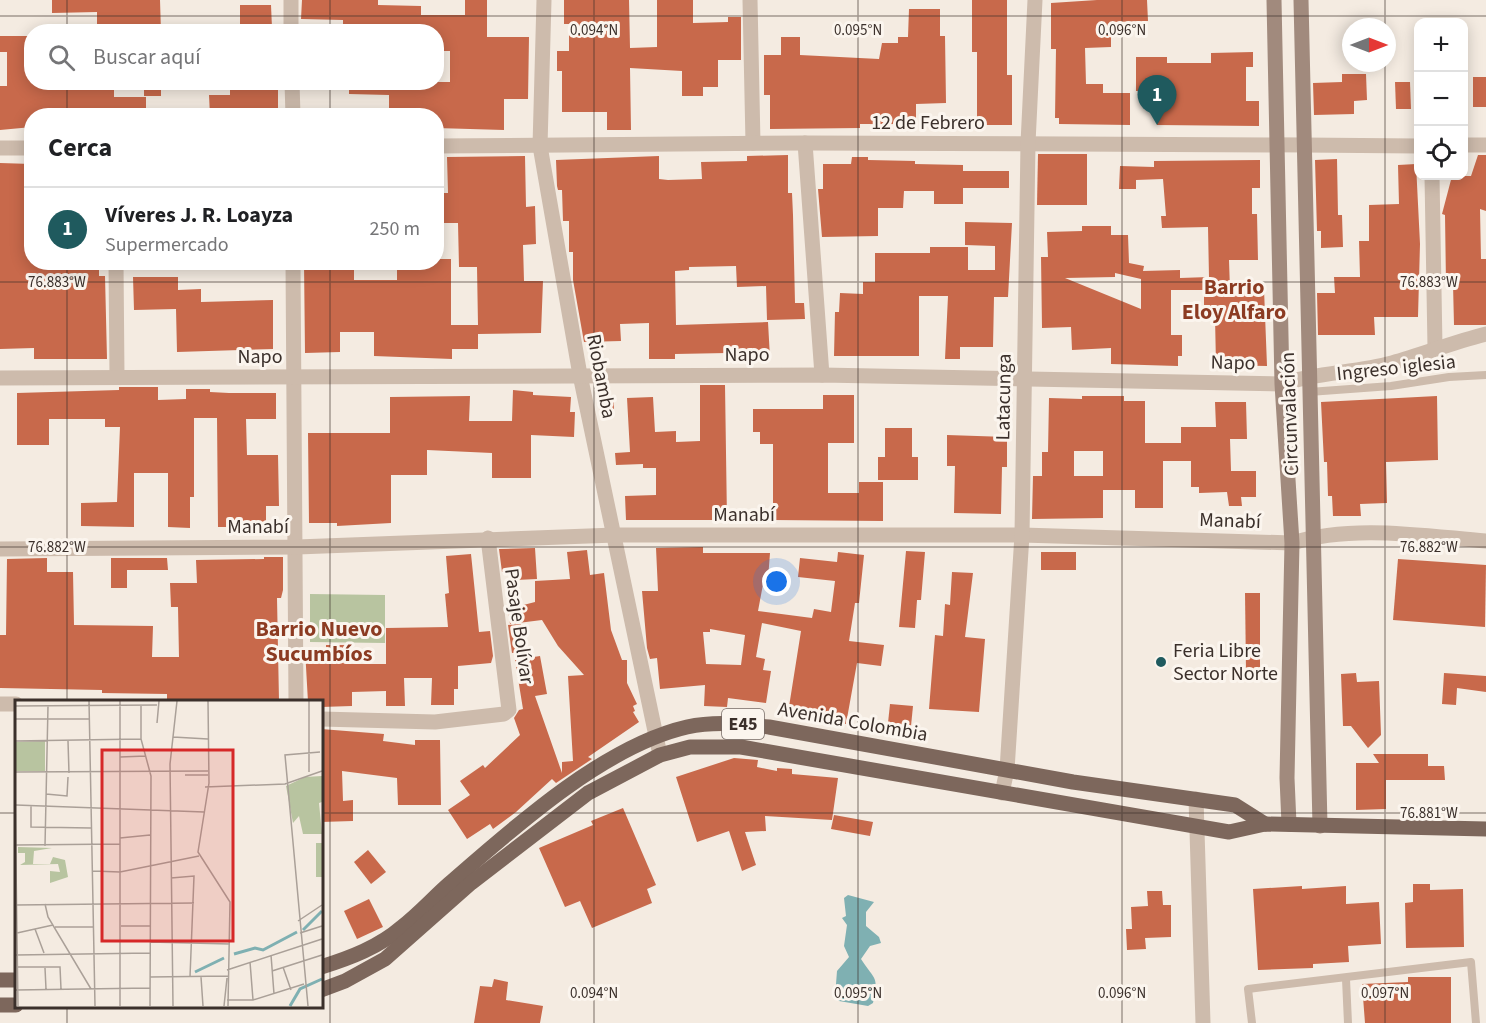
<!DOCTYPE html>
<html lang="es">
<head>
<meta charset="utf-8">
<style>
	body { margin:0; font-family:"Source Sans 3",sans-serif; background:#f2f2f2; color:#202124 }
	.controls { position:absolute; right:18px; top:18px; display:grid; overflow:hidden; border-radius:12px; box-shadow:0 3px 15px #0003 }
	.controls button { width:54px; height:54px; display:grid; place-items:center; padding:0; border:0; border-bottom:2px solid #e0e0e0; background:#fff; color:#202124; font:30px sans-serif }
	.compass { position:absolute; left:1342px; top:18px; width:54px; height:54px; border-radius:50%; background:#fff; box-shadow:0 3px 15px #0003; rotate:90deg }
	.you { position:absolute; left:777px; top:582px; width:21px; height:21px; margin:-15px; border:4px solid #fff; border-radius:50%; background:#1a73e8; box-shadow:0 0 0 9px #1a73e833 }
	.badge { display:grid; place-items:center; width:39px; height:39px; border-radius:50%; background:#1f5a5e; color:#fff; font-size:20px; font-weight:700 }
	.pin { position:absolute; translate:-50% -50px; filter:drop-shadow(0 2px 3px #0008) }
	.pin::after { content:''; position:absolute; top:32px; width:21px; height:18px; background:inherit; clip-path:polygon(0 0,100% 0,50% 100%) }
	.list { margin:0; padding:0; list-style:none }
	h2 { display:flex; justify-content:space-between; align-items:center; height:78px; margin:0; padding:0 24px; font-size:26px }
	h2 small { font-size:20px; font-weight:400; color:#757577 }
	.list li { display:grid; grid-template-columns:39px 1fr auto; gap:18px; align-items:center; box-sizing:border-box; height:84px; padding:0 24px; border-top:2px solid #e0e0e0 }
	.list b { display:block; font-size:22px; white-space:nowrap }
	.list p { margin:0; font-size:20px; white-space:nowrap; color:#757577 }
	.list em { font-size:20px; font-style:normal; color:#757577 }
	.icon { flex:none; width:33px; height:33px; fill:none; stroke:currentColor; stroke-width:2; stroke-linecap:round; stroke-linejoin:round }
	.map { position:relative; flex:none; width:1486px; height:1023px; overflow:hidden }
	.search { position:absolute; background:#fff; box-shadow:0 3px 15px #0003; left:24px; top:24px; width:420px; height:66px; display:flex; align-items:center; gap:15px; box-sizing:border-box; padding:0 21px; border-radius:24px; color:#757577; font-size:22px }
	.panel { position:absolute; background:#fff; box-shadow:0 3px 15px #0003; left:24px; top:108px; width:420px; height:162px; border-radius:24px }
	.map>svg:first-child { display:block }
	.green { fill:#b8c4a0 }
	.water { fill:#7fb0b2 }
	.building { fill:#c8694b; fill-rule:evenodd }
	.lines { fill:none; stroke-linecap:round; stroke-linejoin:round }
	.service { stroke:#cdbbac; stroke-width:8 }
	.minor { stroke:#cdbbac; stroke-width:15 }
	.tertiary { stroke:#cdbbac; stroke-width:15 }
	.secondary { stroke:#a18a7d; stroke-width:15 }
	.primary { stroke:#7d675c; stroke-width:15 }
	.ticks { fill:none; stroke:#3b302b; stroke-width:1.5; stroke-opacity:0.45 }
	.poi-dot { fill:#1f5a5e; stroke:#fbf5ee; stroke-width:2 }
	.labels { text-anchor:middle; stroke-width:6; stroke-linejoin:round; paint-order:stroke }
	.shield { fill:#fbf5ee; stroke:#756b66; stroke-width:1.5 }
	.shield-label { font-size:18px; font-weight:bold; fill:#3b302b }
	.street-label { font-size:20px; fill:#3b302b; stroke:#fbf5ee }
	.poi-label { font-size:20px; fill:#3b302b; stroke:#fbf5ee; text-anchor:start }
	.quarter-label { font-size:22px; font-weight:bold; fill:#8c3b22; stroke:#fbf5ee }
	.inset-river { fill:none; stroke:#7fb0b2; stroke-width:3 }
	.inset-road { fill:none; stroke:#aaa098; stroke-width:1.5 }
	.view { fill:#d62828; fill-opacity:0.15; stroke:#d62828; stroke-width:3 }
	.inset-edge { fill:none; stroke:#3b302b; stroke-width:3 }
	.ticks-label { font-size:15px; text-anchor:middle; fill:#3b302b; stroke:#fbf5ee; stroke-width:6; stroke-linejoin:round; paint-order:stroke }
</style>
</head>
<body>
<div class="map">
<svg width="1486" height="1023" viewBox="0 0 1486 1023">
	<rect width="100%" height="100%" fill="#f4ebe1"/>
	<!-- green -->
	<path class="green" d="M 310,594 L 385,595 L 385,643 L 310,642 Z"/>
	<!-- water -->
	<path class="water" d="M 848,895 L 874,902 L 866,912 L 866,926 L 879,937 L 881,943 L 870,946 L 861,959 C 875,981 879,975 873,1003 L 868,1006 L 839,1001 L 835,997 L 837,971 L 849,957 L 844,946 L 847,925 L 842,918 L 846,916 L 844,898 Z"/>
	<!-- building -->
	<g class="building">
		<path d="M 52,0 L 160,0 L 161,32 L 97,32 L 97,12 L 52,13 Z"/>
		<path d="M 302,0 L 378,0 L 378,5 L 421,6 L 421,15 L 465,15 L 465,0 L 487,0 L 487,37 L 529,37 L 528,99 L 504,99 L 504,130 L 436,128 L 436,116 L 389,116 L 389,95 L 349,94 L 349,82 L 450,82 L 450,51 L 436,51 L 436,32 L 418,32 L 419,25 L 377,24 L 377,32 L 343,32 L 343,20 L 301,19 Z"/>
		<path d="M 564,0 L 629,0 L 630,48 L 657,47 L 657,0 L 693,0 L 693,23 L 728,22 L 728,17 L 741,17 L 741,60 L 718,60 L 718,87 L 703,87 L 703,96 L 682,96 L 682,71 L 630,68 L 631,130 L 607,130 L 607,112 L 562,112 L 562,71 L 557,71 L 557,51 L 569,51 L 569,24 L 564,24 Z"/>
		<path d="M 972,0 L 1007,0 L 1007,75 L 1012,75 L 1012,125 L 977,125 L 977,52 L 972,52 Z"/>
		<path d="M 1097,0 L 1147,0 L 1148,21 L 1111,22 L 1111,47 L 1085,48 L 1086,84 L 1103,84 L 1103,93 L 1130,93 L 1130,125 L 1059,124 L 1059,118 L 1055,118 L 1056,49 L 1051,49 L 1051,3 Z"/>
		<path d="M 240,5 L 271,5 L 272,28 L 240,28 Z"/>
		<path d="M 909,9 L 940,9 L 940,36 L 945,36 L 946,103 L 916,104 L 916,120 L 902,120 L 902,124 L 860,124 L 860,128 L 770,129 L 770,95 L 764,95 L 764,55 L 781,55 L 781,37 L 800,37 L 800,55 L 879,59 L 882,43 L 898,43 L 898,37 L 908,37 Z"/>
		<path d="M 0,36 L 32,36 L 32,82 L 114,82 L 114,97 L 146,97 L 146,116 L 32,116 L 32,127 L 0,130 L 0,86 L 7,86 L 7,52 L 0,52 Z"/>
		<path d="M 1253,52 L 1253,67 L 1246,67 L 1246,101 L 1259,101 L 1259,126 L 1157,125 L 1157,91 L 1136,91 L 1136,57 L 1167,57 L 1167,63 L 1211,63 L 1211,53 Z"/>
		<path d="M 1342,74 L 1366,74 L 1367,100 L 1354,101 L 1354,114 L 1314,115 L 1313,83 L 1342,82 Z"/>
		<rect x="1473" y="77" width="13" height="30"/>
		<rect x="144" y="82" width="17" height="14"/>
		<path d="M 230,82 L 278,82 L 278,116 L 210,116 L 209,95 L 230,95 Z"/>
		<path d="M 1395,82 L 1410,82 L 1411,109 L 1396,109 Z"/>
		<path d="M 1038,154 L 1087,154 L 1087,205 L 1037,205 Z"/>
		<path d="M 788,155 L 788,193 L 792,193 L 793,215 L 795,303 L 804,303 L 805,319 L 767,320 L 766,286 L 737,287 L 736,266 L 689,267 L 689,270 L 675,271 L 676,325 L 768,322 L 770,358 L 727,360 L 727,353 L 675,354 L 675,359 L 649,359 L 649,323 L 620,324 L 621,341 L 584,342 L 573,280 L 573,252 L 569,252 L 569,221 L 563,221 L 562,190 L 558,190 L 557,186 L 556,160 L 659,156 L 659,179 L 668,180 L 702,179 L 701,162 L 747,161 L 747,156 Z"/>
		<path d="M 1478,155 L 1486,155 L 1486,211 L 1480,209 L 1481,259 L 1486,259 L 1486,325 L 1454,325 L 1453,284 L 1446,284 L 1445,215 L 1442,214 L 1452,176 L 1471,176 Z"/>
		<path d="M 525,156 L 526,207 L 535,206 L 536,244 L 523,245 L 524,281 L 543,281 L 541,333 L 478,334 L 478,349 L 452,349 L 452,359 L 374,356 L 374,332 L 340,332 L 340,352 L 305,353 L 304,262 L 354,262 L 354,280 L 397,280 L 397,262 L 436,262 L 436,259 L 451,259 L 451,325 L 478,325 L 477,267 L 459,267 L 458,223 L 440,223 L 439,193 L 448,193 L 447,157 Z"/>
		<path d="M 852,157 L 868,157 L 868,160 L 915,161 L 915,164 L 963,165 L 963,171 L 1009,171 L 1009,188 L 963,188 L 963,204 L 934,204 L 934,191 L 904,191 L 903,208 L 878,208 L 878,236 L 822,237 L 818,189 L 823,189 L 823,164 L 851,164 Z"/>
		<path d="M 1337,159 L 1338,215 L 1342,215 L 1343,247 L 1321,248 L 1321,231 L 1317,231 L 1315,160 Z"/>
		<path d="M 1260,160 L 1260,188 L 1252,188 L 1252,214 L 1257,214 L 1258,260 L 1229,260 L 1230,290 L 1264,289 L 1267,366 L 1216,365 L 1215,317 L 1210,317 L 1210,305 L 1204,305 L 1204,290 L 1171,290 L 1171,335 L 1182,335 L 1182,356 L 1178,356 L 1178,366 L 1111,364 L 1111,348 L 1072,350 L 1071,327 L 1042,328 L 1041,257 L 1048,257 L 1047,232 L 1082,231 L 1082,226 L 1111,226 L 1111,235 L 1128,235 L 1129,263 L 1144,266 L 1143,271 L 1180,270 L 1180,278 L 1209,277 L 1208,227 L 1162,228 L 1161,216 L 1166,216 L 1163,179 L 1136,180 L 1136,189 L 1119,189 L 1120,166 L 1154,167 L 1154,161 ZM 1115,273 L 1141,279 L 1141,309 L 1065,278 L 1115,277 Z"/>
		<path d="M 0,163 L 32,164 L 32,262 L 99,262 L 99,276 L 105,276 L 107,359 L 34,359 L 34,348 L 0,349 Z"/>
		<path d="M 1416,164 L 1420,244 L 1418,317 L 1374,317 L 1375,335 L 1318,335 L 1317,293 L 1335,293 L 1334,277 L 1360,277 L 1359,241 L 1369,241 L 1369,205 L 1399,204 L 1398,165 Z"/>
		<path d="M 965,222 L 1012,223 L 1008,297 L 994,297 L 993,347 L 960,347 L 960,359 L 945,359 L 948,296 L 919,296 L 919,356 L 834,356 L 835,312 L 839,312 L 840,293 L 863,294 L 863,282 L 875,282 L 875,253 L 930,253 L 930,247 L 968,247 L 968,270 L 995,270 L 995,246 L 965,245 Z"/>
		<path d="M 133,277 L 178,277 L 178,290 L 201,289 L 201,302 L 273,300 L 273,349 L 177,352 L 176,309 L 134,310 Z"/>
		<path d="M 700,385 L 725,385 L 727,520 L 626,520 L 625,496 L 656,495 L 656,468 L 643,468 L 643,464 L 616,465 L 615,453 L 630,452 L 627,398 L 653,397 L 655,432 L 676,431 L 676,442 L 700,441 Z"/>
		<path d="M 119,387 L 158,387 L 158,400 L 186,399 L 186,389 L 210,389 L 210,392 L 229,393 L 276,393 L 276,419 L 246,419 L 247,455 L 278,455 L 279,506 L 266,506 L 266,527 L 218,527 L 217,418 L 194,418 L 194,497 L 190,497 L 190,528 L 168,527 L 168,473 L 134,473 L 134,527 L 81,526 L 81,503 L 117,502 L 120,427 L 105,427 L 105,419 L 49,419 L 49,445 L 17,445 L 17,393 L 119,390 Z"/>
		<path d="M 513,390 L 533,392 L 533,395 L 571,397 L 570,412 L 575,412 L 574,437 L 531,435 L 531,478 L 492,478 L 492,453 L 427,450 L 427,475 L 391,475 L 391,523 L 337,526 L 337,523 L 309,523 L 308,433 L 390,433 L 390,397 L 470,396 L 469,421 L 512,421 Z"/>
		<path d="M 613,395 L 614,409 L 600,411 L 599,397 Z"/>
		<path d="M 823,395 L 854,395 L 854,443 L 828,443 L 828,493 L 859,493 L 859,482 L 883,482 L 883,521 L 773,520 L 773,444 L 760,444 L 760,432 L 753,432 L 753,409 L 823,409 Z"/>
		<path d="M 1082,396 L 1124,396 L 1124,401 L 1145,401 L 1145,443 L 1181,443 L 1181,427 L 1216,427 L 1215,402 L 1246,402 L 1247,439 L 1230,439 L 1231,471 L 1256,471 L 1256,497 L 1241,497 L 1242,506 L 1229,506 L 1227,492 L 1199,493 L 1199,487 L 1191,487 L 1191,461 L 1163,461 L 1163,508 L 1135,508 L 1135,490 L 1103,490 L 1103,518 L 1032,519 L 1033,476 L 1042,476 L 1042,452 L 1048,452 L 1049,398 L 1082,399 ZM 1074,451 L 1103,451 L 1103,476 L 1074,476 Z"/>
		<path d="M 1437,396 L 1438,460 L 1386,462 L 1387,503 L 1360,504 L 1361,516 L 1333,516 L 1332,496 L 1328,496 L 1327,462 L 1324,462 L 1321,402 Z"/>
		<path d="M 885,428 L 912,428 L 912,457 L 918,457 L 918,480 L 878,480 L 878,457 L 885,457 Z"/>
		<path d="M 947,435 L 1007,437 L 1007,467 L 1002,467 L 1001,514 L 954,513 L 955,466 L 947,466 Z"/>
		<path d="M 703,547 L 703,553 L 770,553 L 768,579 L 764,579 L 758,611 L 812,618 L 814,609 L 831,612 L 835,581 L 798,577 L 800,558 L 837,562 L 838,552 L 864,555 L 859,603 L 855,603 L 849,641 L 884,645 L 881,666 L 857,663 L 846,724 L 788,713 L 801,631 L 762,623 L 756,657 L 765,659 L 763,670 L 771,671 L 766,703 L 728,698 L 727,707 L 704,706 L 705,685 L 660,689 L 657,658 L 650,659 L 647,648 L 642,591 L 658,591 L 656,548 ZM 710,629 L 745,635 L 741,665 L 706,664 L 703,632 L 710,632 Z"/>
		<path d="M 535,548 L 537,579 L 516,580 L 515,572 L 502,572 L 499,549 Z"/>
		<path d="M 587,550 L 590,575 L 604,573 L 611,630 L 622,660 L 627,660 L 627,683 L 637,704 L 633,706 L 635,711 L 633,712 L 639,722 L 588,757 L 592,759 L 556,783 L 552,779 L 516,812 L 493,829 L 490,824 L 467,839 L 448,810 L 470,795 L 460,781 L 483,765 L 485,768 L 520,735 L 514,718 L 519,710 L 523,709 L 515,660 L 540,656 L 547,694 L 535,696 L 562,773 L 562,762 L 573,761 L 568,676 L 584,675 L 558,646 L 542,620 L 510,624 L 508,609 L 535,602 L 535,581 L 570,579 L 567,552 Z"/>
		<path d="M 906,551 L 925,552 L 921,600 L 917,600 L 915,628 L 899,627 Z"/>
		<rect x="1041" y="552" width="35" height="18"/>
		<path d="M 471,554 L 479,632 L 490,631 L 493,656 L 491,663 L 458,666 L 458,689 L 454,689 L 454,705 L 431,705 L 432,678 L 404,678 L 405,706 L 386,706 L 386,691 L 352,692 L 352,706 L 321,707 L 321,702 L 308,702 L 305,649 L 326,649 L 326,645 L 349,645 L 349,664 L 386,664 L 386,628 L 448,627 L 445,594 L 449,593 L 446,556 Z"/>
		<path d="M 264,557 L 283,557 L 283,590 L 281,598 L 277,598 L 279,701 L 167,701 L 167,694 L 102,693 L 102,690 L 0,688 L 0,635 L 6,635 L 7,559 L 47,558 L 47,572 L 73,572 L 74,625 L 153,626 L 152,657 L 179,657 L 178,607 L 171,607 L 170,583 L 197,583 L 196,560 L 264,559 Z"/>
		<path d="M 111,558 L 167,558 L 168,570 L 127,570 L 127,588 L 111,588 Z"/>
		<path d="M 1398,559 L 1486,565 L 1485,627 L 1393,620 Z"/>
		<path d="M 952,572 L 973,573 L 965,637 L 985,639 L 979,712 L 929,709 L 935,635 L 943,636 L 945,604 L 950,605 Z"/>
		<path d="M 1245,593 L 1260,593 L 1260,670 L 1246,671 Z"/>
		<path d="M 521,624 L 525,651 L 512,653 L 508,625 Z"/>
		<path d="M 1356,673 L 1357,682 L 1379,681 L 1381,735 L 1368,748 L 1351,726 L 1343,726 L 1341,674 Z"/>
		<path d="M 1444,673 L 1486,676 L 1486,692 L 1457,688 L 1456,705 L 1442,704 Z"/>
		<path d="M 890,704 L 913,706 L 911,726 L 888,723 Z"/>
		<path d="M 321,729 L 384,734 L 383,741 L 415,745 L 415,740 L 440,740 L 441,805 L 398,805 L 397,778 L 342,771 L 343,801 L 353,800 L 353,821 L 321,822 Z"/>
		<path d="M 1373,754 L 1428,754 L 1428,766 L 1444,766 L 1445,780 L 1386,780 L 1386,809 L 1356,810 L 1356,763 L 1379,763 Z"/>
		<path d="M 734,758 L 758,760 L 757,767 L 777,771 L 777,768 L 792,769 L 792,774 L 838,778 L 832,820 L 765,816 L 766,831 L 745,832 L 756,865 L 742,871 L 729,831 L 697,842 L 676,777 Z"/>
		<path d="M 623,808 L 656,885 L 647,889 L 652,903 L 592,928 L 580,901 L 565,907 L 539,848 L 593,825 L 591,821 Z"/>
		<path d="M 834,815 L 873,822 L 870,836 L 831,829 Z"/>
		<path d="M 368,850 L 386,872 L 371,884 L 354,862 Z"/>
		<path d="M 1413,884 L 1430,884 L 1430,890 L 1463,889 L 1464,947 L 1406,948 L 1405,903 L 1413,902 Z"/>
		<path d="M 1302,886 L 1302,889 L 1346,886 L 1346,904 L 1379,902 L 1381,944 L 1348,946 L 1349,962 L 1313,964 L 1313,968 L 1258,970 L 1253,889 Z"/>
		<path d="M 1147,891 L 1162,891 L 1163,905 L 1171,905 L 1171,937 L 1145,938 L 1146,949 L 1127,950 L 1126,929 L 1132,929 L 1131,907 L 1148,906 Z"/>
		<path d="M 369,899 L 383,927 L 357,939 L 344,911 Z"/>
		<path d="M 1408,977 L 1451,977 L 1451,1023 L 1365,1023 L 1362,984 L 1408,982 Z"/>
		<path d="M 494,979 L 508,982 L 506,1000 L 543,1006 L 540,1023 L 474,1023 L 480,986 L 492,987 Z"/>
	</g>
	<g class="lines">
		<!-- service -->
		<g class="service">
			<path d="M 1309,392 L 1391,386 L 1449,377 L 1486,375"/>
			<path d="M 1346,979 L 1348,1023"/>
			<path d="M 1252,1023 L 1248,989 L 1471,962 L 1476,1023"/>
		</g>
		<!-- minor -->
		<g class="minor">
			<path d="M 291,0 L 291,32"/>
			<path d="M 544,0 L 540,146 L 580,375 L 660,755"/>
			<path d="M 750,0 L 753,143"/>
			<path d="M 292,82 L 293,116"/>
			<path d="M 805,143 L 822,375"/>
			<path d="M 436,146 L 805,143 L 1303,145"/>
			<path d="M 0,148 L 32,148"/>
			<path d="M 1432,176 L 1435,347"/>
			<path d="M 116,262 L 117,377"/>
			<path d="M 293,262 L 296,702"/>
			<path d="M 0,378 L 822,375 L 1282,384 C 1318,372 1356,373 1392,363 C 1424,354 1454,342 1486,334"/>
			<path d="M 0,549 L 297,547 L 615,535 L 1022,535 L 1292,543 C 1352,524 1424,536 1486,541"/>
			<path d="M 0,704 L 16,704"/>
			<path d="M 321,719 L 435,722 L 504,714 L 509,710 L 488,538"/>
			<path d="M 1002,793 L 1007,770 L 1022,535 L 1028,143 L 1035,0"/>
			<path d="M 1196,799 L 1203,1023"/>
		</g>
		<!-- tertiary -->
		<g class="tertiary">
			<path d="M 1303,145 L 1418,146"/>
			<path d="M 1464,145 L 1486,145"/>
		</g>
		<!-- secondary -->
		<g class="secondary">
			<path d="M 1274,0 L 1282,384 L 1292,543 L 1287,778 L 1289,824"/>
			<path d="M 1301,0 L 1320,826"/>
		</g>
		<!-- primary -->
		<g class="primary">
			<path d="M 321,967 C 350,958 379,947 402,927 C 419,914 433,898 449,884 C 513,828 604,746 687,727 C 715,721 742,724 769,727 L 1073,782 L 1235,805 L 1265,824"/>
			<path d="M 0,980 L 16,980"/>
			<path d="M 321,990 L 345,981 L 385,959 L 471,883 L 588,793 L 660,755 L 690,747 L 741,747 L 1229,832 L 1265,824 L 1486,829"/>
			<path d="M 0,1005 L 16,1005"/>
		</g>
	</g>
	<!-- ticks -->
	<path class="ticks" d="M 67,0 L 67,32M 330,0 L 330,32M 594,0 L 594,1023M 858,0 L 858,1023M 1122,0 L 1122,1023M 1385,0 L 1385,27M 0,16 L 1486,16M 1385,63 L 1385,1023M 67,82 L 67,116M 330,82 L 330,116M 67,262 L 67,702M 330,262 L 330,1023M 0,282 L 1486,282M 0,547 L 1486,547M 0,813 L 16,813M 321,813 L 1486,813M 67,1006 L 67,1023"/>
	<!-- markers -->
	<circle class="poi-dot" cx="1161" cy="662" r="6"/>
	<g class="labels">
		<!-- shield labels -->
		<rect class="shield" x="722" y="709" width="42" height="30" rx="4.5"/>
		<g class="shield-label">
			<text x="743" y="730">E45</text>
		</g>
		<!-- street labels -->
		<g class="street-label">
			<text x="928" y="129">12 de Febrero</text>
			<text x="747" y="361">Napo</text>
			<text x="260" y="363">Napo</text>
			<text transform="translate(1233 362) rotate(1)" y="7">Napo</text>
			<text transform="translate(1396 367) rotate(-6)" y="7">Ingreso iglesia</text>
			<text transform="translate(602 376) rotate(79)" y="7">Riobamba</text>
			<text transform="translate(1003 397) rotate(-89)" y="7">Latacunga</text>
			<text transform="translate(1289 414) rotate(-92)" y="7">Circunvalación</text>
			<text x="744" y="521">Manabí</text>
			<text transform="translate(1230 520) rotate(2)" y="7">Manabí</text>
			<text x="258" y="533">Manabí</text>
			<text transform="translate(520 626) rotate(82)" y="7">Pasaje Bolívar</text>
			<text transform="translate(853 721) rotate(10)" y="7">Avenida Colombia</text>
		</g>
		<!-- poi labels -->
		<g class="poi-label">
			<text x="1173" y="657">Feria Libre<tspan x="1173" dy="23">Sector Norte</tspan></text>
		</g>
		<!-- quarter labels -->
		<g class="quarter-label">
			<text x="1234" y="294">Barrio<tspan x="1234" dy="25">Eloy Alfaro</tspan></text>
			<text x="319" y="636">Barrio Nuevo<tspan x="319" dy="25">Sucumbíos</tspan></text>
		</g>
	</g>
	<!-- overview -->
	<g transform="translate(15 700)">
		<rect width="308" height="308" fill="#f4ebe1"/>
		<path d="M 30,41 L 30,71 L 0,71 L 0,42 ZM 307,76 L 307,102 L 304,103 L 307,134 L 288,134 L 284,116 L 278,123 L 271,86 L 290,77 ZM 301,143 L 307,143 L 307,177 L 301,177 ZM 3,147 L 37,148 L 19,151 L 18,164 L 35,164 L 38,157 L 50,160 L 53,177 L 35,183 L 35,171 L 45,172 L 43,164 L 5,165 L 10,162 L 10,153 L 3,153 Z" fill="#b8c4a0"/>
		<path class="inset-river" d="M 288,230 L 307,211M 219,254 L 240,248 L 248,250 L 282,232M 180,272 L 209,258M 275,306 L 285,289 L 307,279"/>
		<path class="inset-road" d="M 74,1 L 80,306M 105,1 L 105,306M 193,1 L 194,83 L 183,152 L 215,202 L 213,306M 126,5 L 126,39 L 136,76 L 135,306M 0,6 L 142,5M 0,19 L 74,19M 142,23 L 144,1M 158,37 L 193,39M 0,41 L 126,39M 53,41 L 54,73M 105,57 L 131,56M 0,72 L 193,71M 294,72 L 294,1M 170,75 L 193,75M 190,87 L 270,84 L 307,71M 0,93 L 3,306M 31,94 L 52,96 L 53,77M 1,105 L 189,112M 16,106 L 16,127 L 76,128M 105,138 L 135,135M 1,145 L 105,144M 30,146 L 33,6M 78,171 L 105,172 L 184,156M 156,178 L 179,176 L 175,277M 30,204 L 33,217 L 76,289M 1,205 L 179,203M 283,221 L 307,205M 106,226 L 135,226M 40,227 L 78,227M 20,229 L 29,253M 2,233 L 38,225M 285,233 L 307,226M 135,242 L 215,244M 1,255 L 135,253M 256,255 L 259,294M 235,262 L 238,300M 2,267 L 45,267 L 46,289M 268,267 L 276,290M 30,268 L 31,289M 212,270 L 307,239M 257,271 L 307,255M 135,277 L 213,276M 186,277 L 188,306M 1,290 L 135,288M 212,300 L 238,300 L 289,284M 158,306 L 155,64 L 162,1M 209,306 L 212,278M 293,306 L 270,55 L 305,52"/>
		<path class="view" d="M 87,50 L 218,50 L 218,241 L 87,241 Z"/>
		<rect width="308" height="308" class="inset-edge"/>
	</g>
	<g class="ticks-label">
		<text x="594" y="35">0.094°N</text>
		<text x="858" y="35">0.095°N</text>
		<text x="1122" y="35">0.096°N</text>
		<text x="1429" y="287">76.883°W</text>
		<text x="57" y="287">76.883°W</text>
		<text x="1429" y="552">76.882°W</text>
		<text x="57" y="552">76.882°W</text>
		<text x="1429" y="818">76.881°W</text>
		<text x="594" y="998">0.094°N</text>
		<text x="858" y="998">0.095°N</text>
		<text x="1122" y="998">0.096°N</text>
		<text x="1385" y="998">0.097°N</text>
	</g>
</svg>
<div class="controls">
<button>+</button>
<button>−</button>
<button><svg class="icon" aria-label="locate" viewBox="0 0 24 24"><circle cx="12" cy="12" r="6"/><path d="M12 2v4M12 18v4M2 12h4M18 12h4"/></svg></button>
</div>
<svg class="compass" viewBox="-18 -18 36 36"><path d="M0-13l5 13h-10z" fill="#e53935"/><path d="M0 13l5-13h-10z" fill="#757577"/></svg>
<div class="you"></div>
<div class="pin badge" style="left:1157px;top:125px">1</div>
<div class="search"><svg class="icon" aria-label="search" viewBox="0 0 24 24"><circle cx="10" cy="10" r="6"/><path d="M15 15l6 6"/></svg>Buscar aquí</div>
<section class="panel">
<h2>Cerca<small></small></h2>
<ul class="list">
<li><span class="badge">1</span><div><b>Víveres J. R. Loayza</b><p>Supermercado</p></div><em>250 m</em></li>
</ul>
</section>
</div>
</body>
</html>
